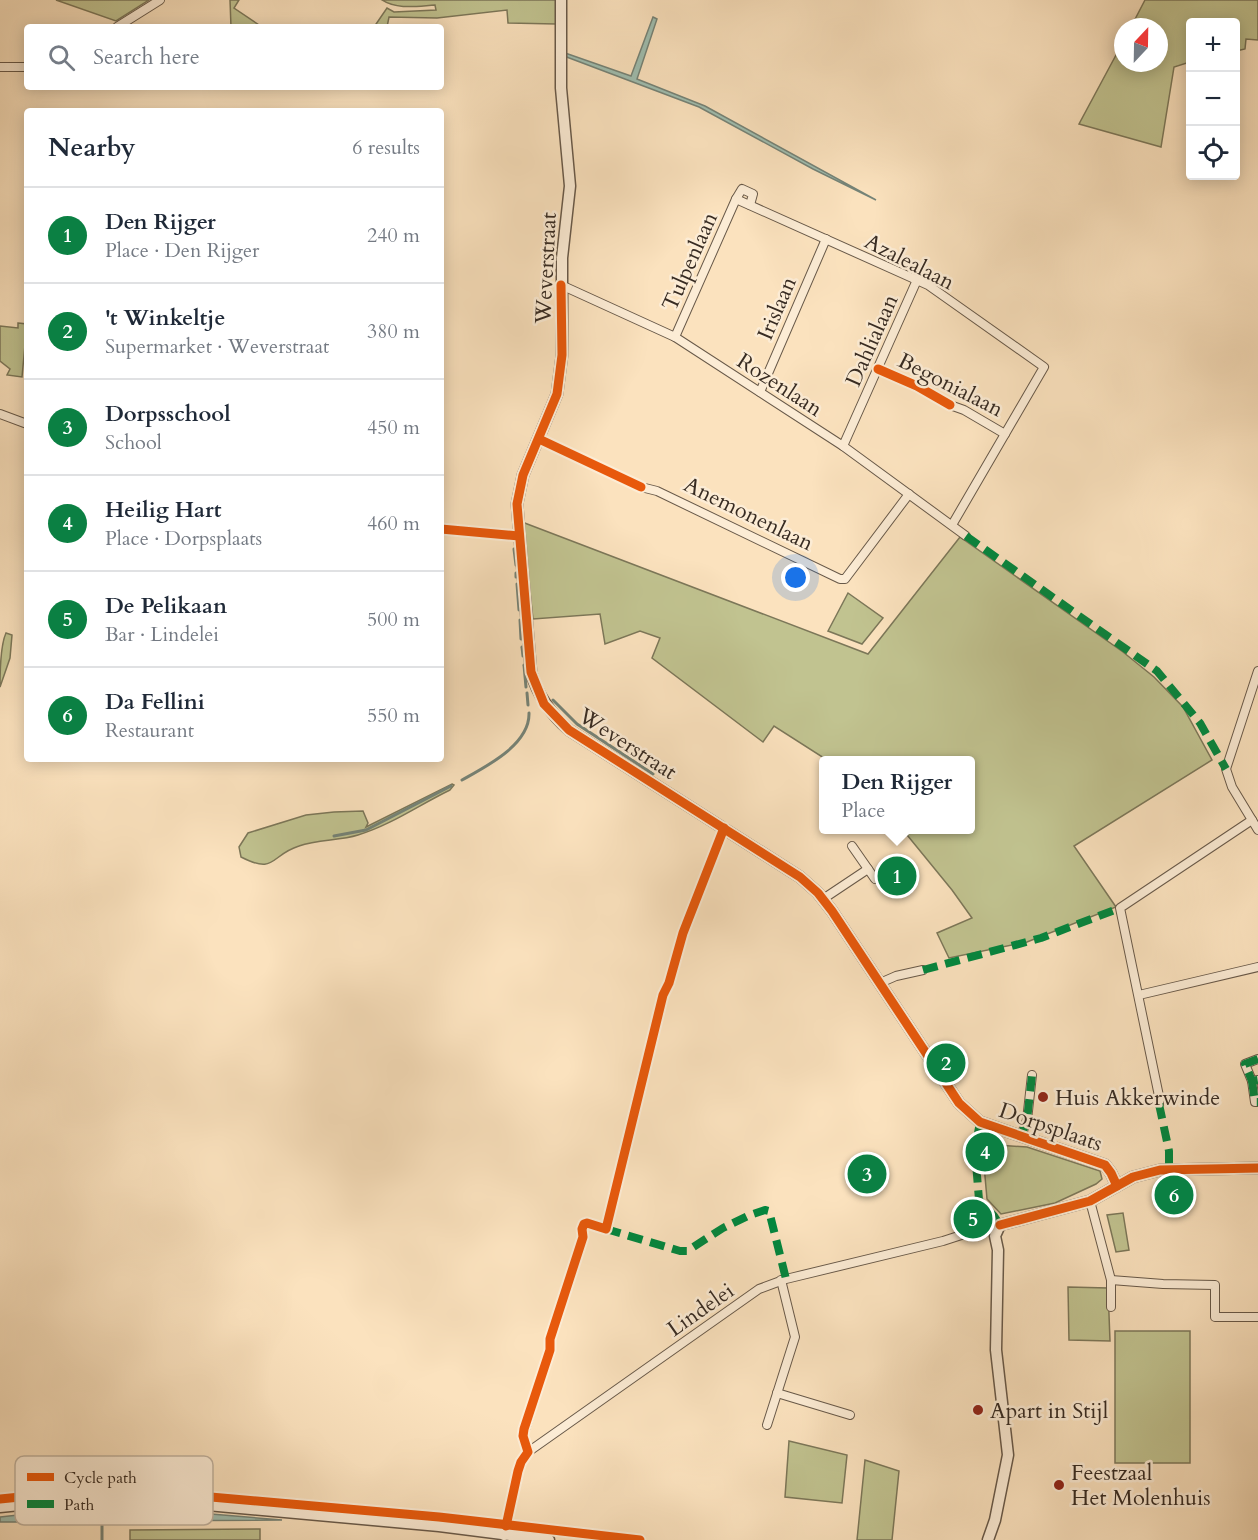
<!DOCTYPE html>
<html lang="en">
<head>
<meta charset="utf-8">
<style>
	body { margin:0; font-family:Cardo,serif; background:#f2f2f3; color:#1f2937 }
	.controls { position:absolute; right:18px; top:18px; display:grid; overflow:hidden; border-radius:6px; box-shadow:0 3px 15px #0003 }
	.controls button { width:54px; height:54px; display:grid; place-items:center; padding:0; border:0; border-bottom:2px solid #e0e1e3; background:#fff; color:#1f2937; font:30px sans-serif }
	.compass { position:absolute; left:1114px; top:18px; width:54px; height:54px; border-radius:50%; background:#fff; box-shadow:0 3px 15px #0003; rotate:22deg }
	.you { position:absolute; left:796px; top:578px; width:21px; height:21px; margin:-15px; border:4px solid #fff; border-radius:50%; background:#1a73e8; box-shadow:0 0 0 9px #1a73e833 }
	.badge { display:grid; place-items:center; width:39px; height:39px; border-radius:50%; background:#0b8043; color:#fff; font-size:20px; font-weight:700 }
	.pin { position:absolute; translate:-50% -50%; border:3px solid #fff; box-shadow:0 2px 6px #0006 }
	.popup { position:absolute; left:819px; top:756px; width:156px; height:78px; box-sizing:border-box; display:grid; place-content:center; border-radius:6px; background:#fff; filter:drop-shadow(0 2px 4px #0005); font-size:20px; white-space:nowrap; color:#747a83 }
	.popup b { font-size:22px; color:#1f2937 }
	.popup::after { content:''; position:absolute; left:50%; top:100%; margin-left:-12px; border:12px solid transparent; border-top-color:#fff }
	.list { margin:0; padding:0; list-style:none }
	h2 { display:flex; justify-content:space-between; align-items:center; height:78px; margin:0; padding:0 24px; font-size:26px }
	h2 small { font-size:20px; font-weight:400; color:#747a83 }
	.list li { display:grid; grid-template-columns:39px 1fr auto; gap:18px; align-items:center; box-sizing:border-box; height:96px; padding:0 24px; border-top:2px solid #e0e1e3 }
	.list b { display:block; font-size:22px; white-space:nowrap }
	.list p { margin:0; font-size:20px; white-space:nowrap; color:#747a83 }
	.list em { font-size:20px; font-style:normal; color:#747a83 }
	.icon { flex:none; width:33px; height:33px; fill:none; stroke:currentColor; stroke-width:2; stroke-linecap:round; stroke-linejoin:round }
	.map { position:relative; flex:none; width:1258px; height:1540px; overflow:hidden }
	.search { position:absolute; background:#fff; box-shadow:0 3px 15px #0003; left:24px; top:24px; width:420px; height:66px; display:flex; align-items:center; gap:15px; box-sizing:border-box; padding:0 21px; border-radius:6px; color:#747a83; font-size:22px }
	.panel { position:absolute; background:#fff; box-shadow:0 3px 15px #0003; left:24px; top:108px; width:420px; height:654px; border-radius:6px }
	.map>svg:first-child { display:block }
	.green { fill:#c1c390; stroke:#7c7759; stroke-width:1.5 }
	.water { fill:#9fbeb0; stroke:#758377; stroke-width:1.5 }
	.lines { fill:none; stroke-linecap:round; stroke-linejoin:round }
	.stream { stroke:#758377; stroke-width:3 }
	.minor-casing { stroke:#685949; stroke-width:10 }
	.tertiary-casing { stroke:#685949; stroke-width:13 }
	.minor { stroke:#fcecd5; stroke-width:8 }
	.tertiary { stroke:#fcecd5; stroke-width:10 }
	.quiet { stroke:#00873e; stroke-width:8; stroke-dasharray:15 8; stroke-linecap:butt }
	.cycleway-casing { stroke:#fcecd5; stroke-width:13 }
	.cycleway { stroke:#e8590c; stroke-width:9 }
	.poi-dot { fill:#8f2418; stroke:#fcecd5; stroke-width:2 }
	.labels { text-anchor:middle; stroke-width:5; stroke-linejoin:round; paint-order:stroke }
	.street-label { font-size:22px; fill:#372b22; stroke:#fcecd5 }
	.poi-label { font-size:22px; fill:#372b22; stroke:#fcecd5; text-anchor:start }
	.key { fill:#fcecd5; stroke:#c1b29f; stroke-width:1.5 }
	.key-label { font-size:16px; fill:#372b22 }
</style>
</head>
<body>
<div class="map">
<svg width="1258" height="1540" viewBox="0 0 1258 1540">
	<rect width="100%" height="100%" fill="#fbe2be"/>
	<filter id="stains"><feTurbulence type="fractalNoise" baseFrequency=".00333" numOctaves="4"/><feColorMatrix values="0 0 0 0 .2 0 0 0 0 .09 0 0 0 0 .02 0 0 0 .5 -.17"/></filter>
	<radialGradient id="worn" r=".72"><stop offset=".6" stop-color="#630" stop-opacity="0"/><stop offset="1" stop-color="#630" stop-opacity=".3"/></radialGradient>
	<!-- green -->
	<g class="green">
		<path d="M 56,0 L 149,0 L 116,21 Z"/>
		<path d="M 230,0 L 239,0 L 234,8 L 262,27 L 231,27 Z"/>
		<path d="M 382,0 L 556,0 L 556,24 L 508,23 L 507,10 L 437,18 L 389,17 L 387,27 L 374,27 L 387,8 L 394,12 L 436,10 L 435,5 C 418,6 397,10 382,0 Z"/>
		<path d="M 1145,0 L 1258,0 L 1258,40 L 1246,39 L 1245,49 L 1236,51 L 1236,22 L 1190,22 L 1190,62 L 1174,67 L 1161,147 L 1079,124 L 1123,42 L 1123,63 L 1159,63 L 1159,27 L 1131,27 Z"/>
		<path d="M 18,323 L 27,324 L 22,377 L 7,375 L 10,369 L 0,361 L 0,326 L 18,328 Z"/>
		<path d="M 522,522 L 868,654 L 960,537 L 1123,652 L 1154,677 L 1183,707 L 1212,760 L 1074,846 L 1116,907 L 1027,942 L 949,958 L 937,933 L 972,918 L 952,890 L 903,830 L 970,830 L 970,760 L 827,760 L 774,726 L 763,742 L 652,658 L 660,638 L 640,631 L 605,644 L 600,614 L 533,619 Z"/>
		<path d="M 848,593 L 883,618 L 862,644 L 828,631 Z"/>
		<path d="M 6,633 L 12,635 L 10,658 L 0,687 C 0,671 0,646 6,633 Z"/>
		<path d="M 452,784 L 454,785 L 450,790 C 419,805 391,825 358,835 C 339,841 318,839 299,846 C 270,855 276,875 241,857 L 239,847 L 248,833 L 306,815 L 334,812 L 363,811 L 368,823 L 366,827 Z"/>
		<path d="M 997,1145 L 1027,1147 L 1100,1171 L 1102,1179 L 1096,1184 L 1055,1203 L 1001,1214 L 987,1199 L 984,1165 Z"/>
		<path d="M 1123,1213 L 1129,1250 L 1116,1252 L 1107,1215 Z"/>
		<path d="M 1068,1287 L 1108,1288 L 1110,1341 L 1069,1340 Z"/>
		<rect x="1115" y="1331" width="75" height="132"/>
		<path d="M 789,1441 L 847,1455 L 842,1503 L 785,1497 Z"/>
		<path d="M 865,1460 L 899,1471 L 892,1540 L 857,1540 Z"/>
		<path d="M 260,1529 L 260,1540 L 130,1540 L 130,1530 Z"/>
	</g>
	<!-- water -->
	<g class="water">
		<path d="M 653,17 L 657,19 L 637,79 L 705,106 L 876,200 L 813,169 L 699,107 L 564,56 L 565,53 L 568,54 L 631,76 Z"/>
		<path d="M 127,1507 L 282,1520 L 107,1521 L 102,1525 L 99,1522 L 100,1508 Z"/>
		<path d="M 54,1511 L 54,1522 L 0,1522 L 0,1517 Z"/>
	</g>
	<g class="lines">
		<!-- stream -->
		<g class="stream">
			<path d="M 514,549 L 516,565"/>
			<path d="M 516,573 L 516,577"/>
			<path d="M 517,584 L 519,610"/>
			<path d="M 520,620 L 521,639"/>
			<path d="M 522,647 L 523,656"/>
			<path d="M 524,665 L 526,687"/>
			<path d="M 527,693 L 528,705"/>
			<path d="M 553,700 L 577,724 L 653,774"/>
			<path d="M 462,780 C 485,767 530,745 529,713"/>
			<path d="M 334,836 L 366,830 L 451,786"/>
			<path d="M 102,1540 L 102,1525"/>
		</g>
		<!-- minor casing -->
		<g class="minor-casing">
			<g id="minor">
				<path d="M 117,27 L 160,0"/>
				<path d="M 0,67 L 27,67"/>
				<path d="M 736,199 L 928,285 L 1044,367 L 952,525"/>
				<path d="M 561,285 L 675,337 L 843,446 L 966,536"/>
				<path d="M 675,337 L 736,199 L 742,189 L 753,194 L 750,205"/>
				<path d="M 760,392 L 826,239"/>
				<path d="M 950,405 L 964,410 L 1005,434"/>
				<path d="M 0,414 L 27,424"/>
				<path d="M 843,446 L 917,280"/>
				<path d="M 641,487 L 657,491 L 840,579 L 845,579 L 909,494"/>
				<path d="M 441,529 L 519,536"/>
				<path d="M 1258,671 L 1226,769 L 1232,787 L 1258,830"/>
				<path d="M 852,846 L 875,879"/>
				<path d="M 823,899 L 868,869"/>
				<path d="M 669,983 L 683,933 L 724,828"/>
				<path d="M 880,983 L 896,976 L 923,970"/>
				<path d="M 1139,995 L 1258,967"/>
				<path d="M 1258,1059 L 1245,1064 L 1252,1081 L 1258,1080"/>
				<path d="M 1252,1081 L 1255,1102 L 1258,1102"/>
				<path d="M 1159,1104 L 1159,1096 L 1120,908 L 1252,820"/>
				<path d="M 1021,1136 L 1027,1120 L 1032,1075"/>
				<path d="M 1090,1201 L 1111,1280 L 1111,1307"/>
				<path d="M 1111,1280 L 1163,1284 L 1215,1285 L 1215,1317 L 1258,1317"/>
				<path d="M 777,1393 L 850,1415"/>
				<path d="M 767,1425 L 795,1337 L 781,1280"/>
				<path d="M 528,1452 L 523,1436 L 550,1350 L 550,1339"/>
				<path d="M 504,1536 L 518,1471 L 521,1462 L 528,1452 L 759,1289 L 786,1279 L 943,1241 L 983,1228 L 992,1230 L 1000,1225"/>
			</g>
		</g>
		<!-- tertiary casing -->
		<g class="tertiary-casing">
			<g id="tertiary">
				<path d="M 561,0 L 561,88 L 570,186 L 562,258 L 562,355 L 557,394 L 523,475 L 517,504 L 531,672 C 538,696 550,713 569,730 L 800,877 L 818,893 L 832,911 L 959,1103 L 980,1122 L 1105,1165 L 1111,1173 L 1117,1186"/>
				<path d="M 0,1507 L 109,1496 L 439,1526 L 549,1540"/>
				<path d="M 988,1540 L 995,1520 L 1008,1455 L 996,1350 L 998,1250 L 995,1236 L 1000,1225 L 1090,1201 L 1133,1177 L 1160,1170 L 1258,1168"/>
			</g>
		</g>
		<!-- minor -->
		<use href="#minor" class="minor"/>
		<!-- tertiary -->
		<use href="#tertiary" class="tertiary"/>
		<!-- quiet -->
		<g class="quiet">
			<path d="M 966,536 L 1157,671 L 1200,723 L 1226,769"/>
			<path d="M 923,970 L 1041,938 L 1120,908"/>
			<path d="M 1258,1059 L 1245,1064 L 1252,1081 L 1258,1080"/>
			<path d="M 1252,1081 L 1255,1102 L 1258,1102"/>
			<path d="M 1159,1104 L 1169,1151 L 1169,1170"/>
			<path d="M 980,1122 L 975,1150 L 979,1200 L 994,1216 L 1000,1225"/>
			<path d="M 1021,1136 L 1027,1120 L 1032,1075"/>
			<path d="M 606,1229 L 680,1251 L 687,1251 L 723,1228 L 750,1215 L 765,1210 L 769,1211 L 786,1279"/>
		</g>
		<!-- cycleway casing -->
		<g class="cycleway-casing">
			<g id="cycleway">
				<path d="M 561,285 L 562,355 L 557,394 L 523,475 L 517,504 L 531,672 L 544,704 L 569,730 L 800,877 L 818,893 L 832,911 L 959,1103 L 980,1122 L 1105,1165 L 1111,1173 L 1117,1186"/>
				<path d="M 878,369 L 917,386 L 950,405"/>
				<path d="M 539,439 L 641,487"/>
				<path d="M 441,529 L 519,536"/>
				<path d="M 1000,1225 L 1090,1201 L 1133,1177 L 1160,1170 L 1258,1168"/>
				<path d="M 0,1499 L 109,1488 L 439,1517 L 640,1540"/>
				<path d="M 506,1526 L 518,1471 L 521,1462 L 528,1452 L 523,1436 L 524,1429 L 550,1350 L 550,1339 L 583,1237 L 582,1229 L 584,1224 L 587,1223 L 606,1229 L 663,995 L 669,983 L 683,933 L 724,828"/>
			</g>
		</g>
		<!-- cycleway -->
		<use href="#cycleway" class="cycleway"/>
	</g>
	<!-- markers -->
	<g class="poi-dot">
		<circle cx="1043" cy="1097" r="6"/>
		<circle cx="978" cy="1410" r="6"/>
		<circle cx="1059" cy="1485" r="6"/>
	</g>
	<g class="labels">
		<!-- street labels -->
		<g class="street-label">
			<text transform="translate(689 261) rotate(-66)" y="8">Tulpenlaan</text>
			<text transform="translate(910 261) rotate(27)" y="8">Azalealaan</text>
			<text transform="translate(545 268) rotate(-87)" y="8">Weverstraat</text>
			<text transform="translate(776 308) rotate(-67)" y="8">Irislaan</text>
			<text transform="translate(871 340) rotate(-66)" y="8">Dahlialaan</text>
			<text transform="translate(780 384) rotate(33)" y="8">Rozenlaan</text>
			<text transform="translate(951 384) rotate(27)" y="8">Begonialaan</text>
			<text transform="translate(749 513) rotate(26)" y="8">Anemonenlaan</text>
			<text transform="translate(628 743) rotate(33)" y="8">Weverstraat</text>
			<text transform="translate(1051 1126) rotate(19)" y="8">Dorpsplaats</text>
			<text transform="translate(700 1309) rotate(-35)" y="8">Lindelei</text>
		</g>
		<!-- poi labels -->
		<g class="poi-label">
			<text x="1055" y="1105">Huis Akkerwinde</text>
			<text x="990" y="1418">Apart in Stijl</text>
			<text x="1071" y="1480">Feestzaal<tspan x="1071" dy="25">Het Molenhuis</tspan></text>
		</g>
	</g>
	<!-- legend -->
	<rect x="15" y="1456" width="198" height="69" rx="9" class="key"/>
	<rect x="27" y="1473" width="27" height="8" fill="#e8590c"/>
	<rect x="27" y="1500" width="27" height="8" fill="#00873e"/>
	<g class="key-label">
		<text x="64" y="1483">Cycle path</text>
		<text x="64" y="1510">Path</text>
	</g>
	<rect width="100%" height="100%" filter="url(#stains)"/>
	<rect width="100%" height="100%" fill="url(#worn)"/>
</svg>
<div class="controls">
<button>+</button>
<button>−</button>
<button><svg class="icon" aria-label="locate" viewBox="0 0 24 24"><circle cx="12" cy="12" r="6"/><path d="M12 2v4M12 18v4M2 12h4M18 12h4"/></svg></button>
</div>
<svg class="compass" viewBox="-18 -18 36 36"><path d="M0-13l5 13h-10z" fill="#e53935"/><path d="M0 13l5-13h-10z" fill="#747a83"/></svg>
<div class="you"></div>
<div class="pin badge" style="left:897px;top:876px">1</div>
<div class="popup"><b>Den Rijger</b>Place</div>
<div class="pin badge" style="left:946px;top:1063px">2</div>
<div class="pin badge" style="left:867px;top:1174px">3</div>
<div class="pin badge" style="left:985px;top:1152px">4</div>
<div class="pin badge" style="left:973px;top:1219px">5</div>
<div class="pin badge" style="left:1174px;top:1195px">6</div>
<div class="search"><svg class="icon" aria-label="search" viewBox="0 0 24 24"><circle cx="10" cy="10" r="6"/><path d="M15 15l6 6"/></svg>Search here</div>
<section class="panel">
<h2>Nearby<small>6 results</small></h2>
<ul class="list">
<li><span class="badge">1</span><div><b>Den Rijger</b><p>Place · Den Rijger</p></div><em>240 m</em></li>
<li><span class="badge">2</span><div><b>'t Winkeltje</b><p>Supermarket · Weverstraat</p></div><em>380 m</em></li>
<li><span class="badge">3</span><div><b>Dorpsschool</b><p>School</p></div><em>450 m</em></li>
<li><span class="badge">4</span><div><b>Heilig Hart</b><p>Place · Dorpsplaats</p></div><em>460 m</em></li>
<li><span class="badge">5</span><div><b>De Pelikaan</b><p>Bar · Lindelei</p></div><em>500 m</em></li>
<li><span class="badge">6</span><div><b>Da Fellini</b><p>Restaurant</p></div><em>550 m</em></li>
</ul>
</section>
</div>
</body>
</html>
